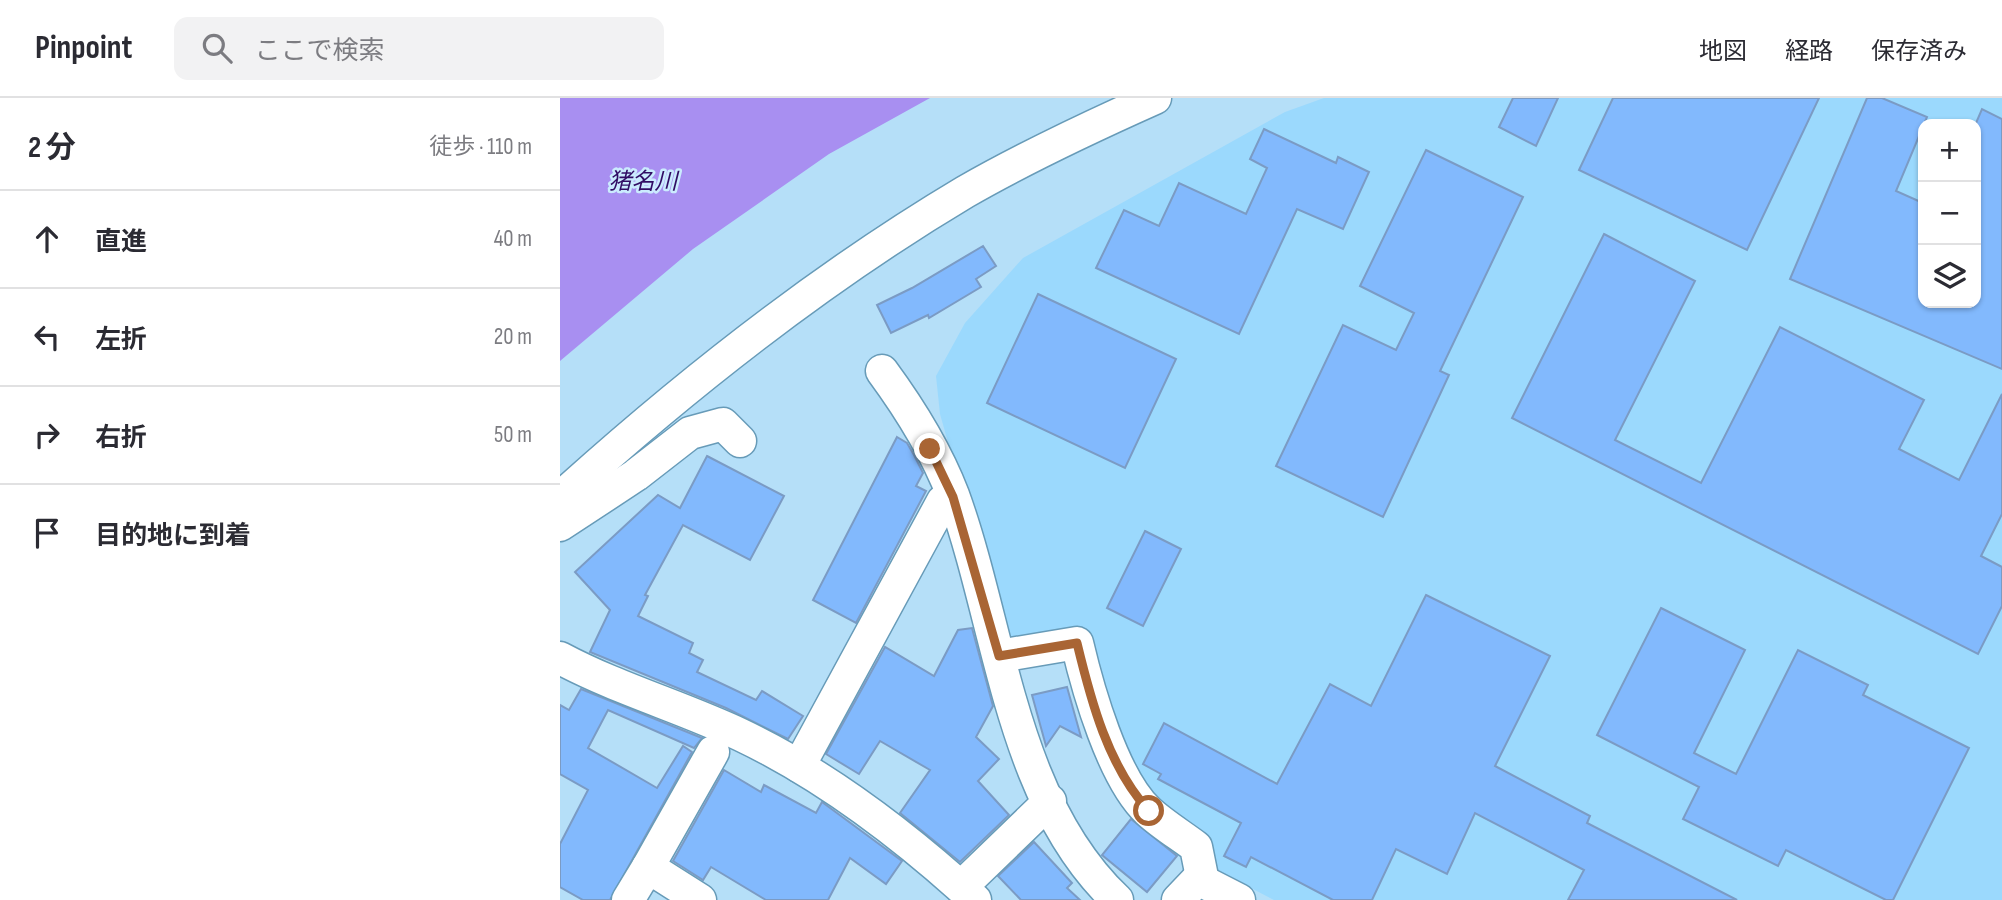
<!DOCTYPE html>
<html lang="ja">
<head>
<meta charset="utf-8">
<style>
	body { margin:0; font-family:"Sofia Sans Condensed","Noto Sans JP",sans-serif; background:#f2f2f3; color:#2b2b33 }
	.controls { position:absolute; right:21px; top:21px; display:grid; overflow:hidden; border-radius:14px; box-shadow:0 2px 5px #0004 }
	.controls button { width:63px; height:63px; display:grid; place-items:center; padding:0; border:0; border-bottom:2px solid #e1e1e2; background:#fff; color:#2b2b33; font:35px sans-serif }
	.stop { position:absolute; width:21px; height:21px; margin:-16px; border:5px solid #a96534; border-radius:50%; background:#fff }
	.stop.end { background:#a96534; border-color:#fff; box-shadow:0 2px 7px #0008 }
	.list { margin:0; padding:0; list-style:none }
	h2 { display:flex; justify-content:space-between; align-items:center; height:91px; margin:0; padding:0 28px; font-size:30px }
	h2 small { font-size:23px; font-weight:400; color:#7c7c81 }
	.list li { display:grid; grid-template-columns:46px 1fr auto; gap:21px; align-items:center; box-sizing:border-box; height:98px; padding:0 28px; border-top:2px solid #e1e1e2 }
	.list b { display:block; font-size:26px; white-space:nowrap }
	.list em { font-size:23px; font-style:normal; color:#7c7c81 }
	.icon { flex:none; width:38px; height:38px; fill:none; stroke:currentColor; stroke-width:2; stroke-linecap:round; stroke-linejoin:round }
	.map { position:relative; flex:none; width:1442px; height:802px; overflow:hidden }
	header { display:flex; align-items:center; gap:42px; box-sizing:border-box; height:98px; padding:0 35px; background:#fff; border-bottom:2px solid #e1e1e2 }
	header strong { font-size:33px }
	nav { display:flex; gap:38px; margin-inline-start:auto; font-size:24px }
	.search { width:490px; height:63px; background:#f2f2f3; display:flex; align-items:center; gap:18px; box-sizing:border-box; padding:0 24px; border-radius:14px; color:#7c7c81; font-size:26px }
	main { display:flex }
	aside { flex:1; background:#fff }
	.map>svg:first-child { display:block }
	.built { fill:#9bd9fd; fill-rule:evenodd }
	.water { fill:#a88ff1 }
	.building { fill:#82b9fd; stroke:#7b9bc4; stroke-width:2 }
	.lines { fill:none; stroke-linecap:round; stroke-linejoin:round }
	.minor-casing { stroke:#679bb8; stroke-width:35 }
	.minor { stroke:#fff; stroke-width:32 }
	.route { stroke:#a96534; stroke-width:9 }
	.labels { text-anchor:middle; stroke-width:5; stroke-linejoin:round; paint-order:stroke }
	.water-label { font-size:23px; font-style:italic; fill:#310c64; stroke:#cbebfe }
</style>
</head>
<body>
<header>
<strong>Pinpoint</strong>
<div class="search"><svg class="icon" aria-label="search" viewBox="0 0 24 24"><circle cx="10" cy="10" r="6"/><path d="M15 15l6 6"/></svg>ここで検索</div>
<nav><a>地図</a><a>経路</a><a>保存済み</a></nav>
</header>
<main>
<aside>
<h2>2 分<small>徒歩 · 110 m</small></h2>
<ul class="list">
<li><svg class="icon" aria-label="ahead" viewBox="0 0 24 24"><path d="M12 20V5M6 11l6-6 6 6"/></svg><div><b>直進</b></div><em>40 m</em></li>
<li><svg class="icon" aria-label="left" viewBox="0 0 24 24"><path d="M17 20v-9H6M10 6l-5 5 5 5"/></svg><div><b>左折</b></div><em>20 m</em></li>
<li><svg class="icon" aria-label="right" viewBox="0 0 24 24"><path d="M7 20v-9h11M14 6l5 5-5 5"/></svg><div><b>右折</b></div><em>50 m</em></li>
<li><svg class="icon" aria-label="arrive" viewBox="0 0 24 24"><path d="M6 21V4h12l-3 4 3 4H6"/></svg><div><b>目的地に到着</b></div></li>
</ul>
</aside>
<div class="map">
<svg width="1442" height="802" viewBox="0 0 1442 802">
	<rect width="100%" height="100%" fill="#b5dff8"/>
	<!-- built -->
	<path class="built" d="M 764,0 L 1442,0 L 1442,802 L 714,802 L 647,767 L 585,700 L 542,598 L 522,532 L 444,543 L 380,316 L 376,278 L 405,225 L 463,160 L 725,14 ZM 1363,26 L 1416,26 L 1416,205 L 1363,205 Z"/>
	<!-- water -->
	<path class="water" d="M 0,0 L 370,0 L 269,56 L 133,151 L 0,263 Z"/>
	<!-- building -->
	<g class="building">
		<path d="M 953,0 L 998,0 L 976,48 L 939,29 Z"/>
		<path d="M 1053,0 L 1259,0 L 1187,152 L 1019,72 Z"/>
		<path d="M 1307,0 L 1322,0 L 1367,19 L 1336,93 L 1363,105 L 1363,205 L 1416,205 L 1416,25 L 1422,11 L 1442,21 L 1442,271 L 1230,181 Z"/>
		<path d="M 704,31 L 776,65 L 778,59 L 809,74 L 783,131 L 737,111 L 679,236 L 536,170 L 564,112 L 599,128 L 619,85 L 686,116 L 707,70 L 690,61 Z"/>
		<path d="M 866,52 L 963,99 L 880,273 L 889,277 L 823,419 L 716,368 L 783,227 L 836,252 L 854,215 L 800,188 Z"/>
		<path d="M 1044,136 L 1135,183 L 1055,342 L 1141,385 L 1220,229 L 1364,302 L 1339,351 L 1399,382 L 1442,296 L 1442,416 L 1421,458 L 1442,469 L 1442,508 L 1418,556 L 952,320 Z"/>
		<path d="M 423,148 L 436,168 L 416,181 L 421,189 L 369,220 L 368,217 L 331,235 L 317,207 L 352,190 Z"/>
		<path d="M 478,196 L 616,261 L 565,370 L 427,305 Z"/>
		<path d="M 337,339 L 347,345 L 354,357 L 363,375 L 356,388 L 366,393 L 296,525 L 253,502 Z"/>
		<path d="M 147,358 L 224,398 L 190,462 L 123,427 L 85,497 L 88,498 L 78,518 L 133,545 L 129,555 L 143,562 L 137,574 L 196,602 L 202,593 L 243,618 L 228,641 L 166,610 L 30,554 L 50,512 L 15,474 L 98,397 L 120,410 Z"/>
		<path d="M 585,433 L 621,451 L 583,528 L 547,510 Z"/>
		<path d="M 866,497 L 990,558 L 935,668 L 1030,718 L 1027,725 L 1177,802 L 1008,802 L 1024,772 L 915,715 L 887,776 L 836,751 L 812,802 L 773,802 L 691,759 L 686,769 L 664,758 L 681,725 L 598,681 L 601,676 L 583,666 L 604,625 L 717,686 L 770,586 L 811,608 Z"/>
		<path d="M 1101,510 L 1185,552 L 1134,655 L 1176,676 L 1238,552 L 1308,587 L 1303,597 L 1409,650 L 1333,802 L 1326,802 L 1226,752 L 1218,768 L 1123,721 L 1139,689 L 1037,637 Z"/>
		<path d="M 412,530 L 433,608 L 416,639 L 439,661 L 418,683 L 449,717 L 400,764 L 340,715 L 370,672 L 320,643 L 299,676 L 266,656 L 325,549 L 374,578 L 398,532 Z"/>
		<path d="M 507,589 L 521,639 L 500,628 L 486,648 L 472,597 Z"/>
		<path d="M 21,591 L 142,640 L 134,650 L 48,612 L 28,650 L 97,690 L 123,648 L 132,654 L 50,802 L 23,802 L 0,789 L 0,746 L 28,692 L 0,676 L 0,607 L 9,612 Z"/>
		<path d="M 164,672 L 201,694 L 204,687 L 256,715 L 262,704 L 342,763 L 326,786 L 290,760 L 268,802 L 206,802 L 151,769 L 143,782 L 113,763 Z"/>
		<path d="M 571,721 L 617,758 L 587,794 L 542,757 Z"/>
		<path d="M 474,744 L 512,785 L 507,790 L 520,802 L 461,802 L 438,778 Z"/>
	</g>
	<g class="lines">
		<!-- minor casing -->
		<g class="minor-casing">
			<g id="minor">
				<path d="M 322,273 C 350,311 376,353 393,397 C 441,529 450,701 557,802"/>
				<path d="M 0,400 C 125,287 259,181 405,94 C 466,59 530,29 595,0"/>
				<path d="M 0,427 L 76,377 L 130,335 L 163,326 L 180,343"/>
				<path d="M 439,558 L 517,545 C 528,592 553,680 588,713 C 602,726 620,737 636,749 L 643,784"/>
				<path d="M 0,560 C 58,591 122,609 181,637 C 267,678 346,739 415,802"/>
				<path d="M 239,668 L 383,403 L 393,399"/>
				<path d="M 88,769 L 153,654"/>
				<path d="M 401,789 L 490,703"/>
				<path d="M 68,802 L 88,769 L 140,802"/>
				<path d="M 618,802 L 638,781 L 679,802"/>
			</g>
		</g>
		<!-- minor -->
		<use href="#minor" class="minor"/>
	</g>
	<g class="lines">
		<!-- route -->
		<path class="route" d="M 370,351 L 393,399 L 439,558 L 517,545 C 531,603 548,668 589,713"/>
	</g>
	<g class="labels">
		<!-- water labels -->
		<g class="water-label">
			<text x="83" y="91">猪名川</text>
		</g>
	</g>
</svg>
<div class="controls">
<button>+</button>
<button>−</button>
<button><svg class="icon" aria-label="layers" viewBox="0 0 24 24"><path d="M12 4l9 5-9 5-9-5zM3 14l9 5 9-5"/></svg></button>
</div>
<div class="stop" style="left:589px;top:713px"></div>
<div class="stop end" style="left:370px;top:351px"></div>
</div>
</main>
</body>
</html>
